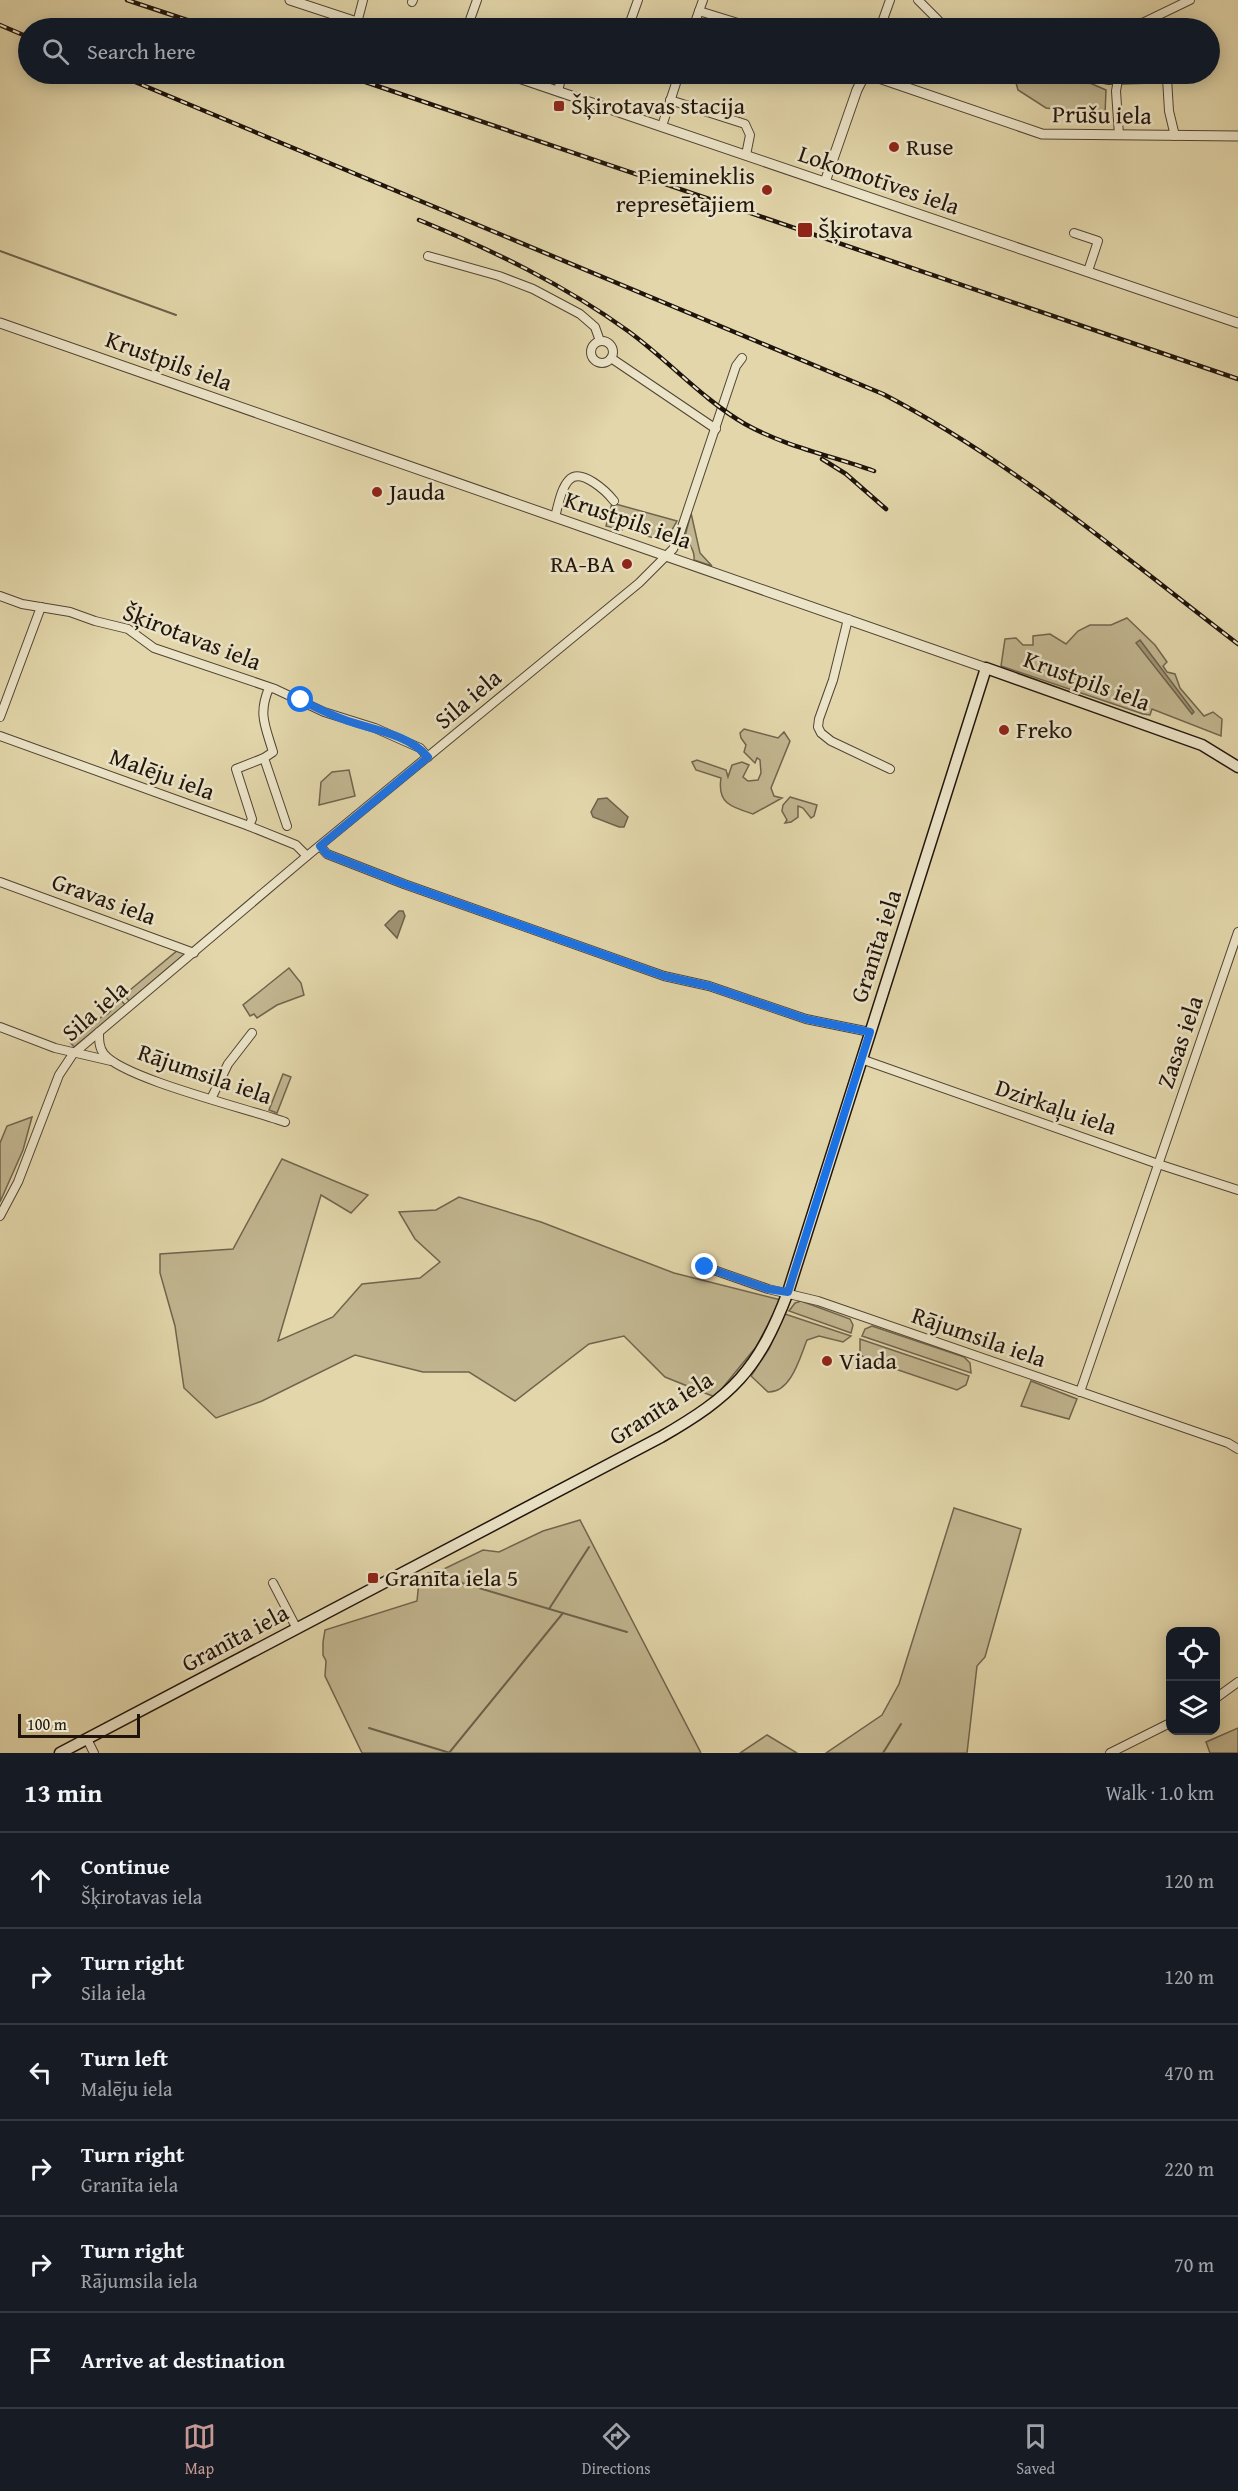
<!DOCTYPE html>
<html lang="en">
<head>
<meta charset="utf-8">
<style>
	body { margin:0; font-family:"Gentium Book Plus",serif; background:#242831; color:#f1f3f6 }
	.controls { position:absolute; right:18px; bottom:18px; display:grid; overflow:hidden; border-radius:12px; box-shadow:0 3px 15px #0003 }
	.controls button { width:54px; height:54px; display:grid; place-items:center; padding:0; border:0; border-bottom:2px solid #363941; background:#171b24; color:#f1f3f6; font:30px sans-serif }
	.scale { position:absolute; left:18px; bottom:15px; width:122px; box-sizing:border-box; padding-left:6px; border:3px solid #1f140b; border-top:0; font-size:16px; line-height:21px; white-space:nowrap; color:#1f140b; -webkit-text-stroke:4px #ece4c8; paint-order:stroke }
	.stop { position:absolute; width:18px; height:18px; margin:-14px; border:4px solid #1a73e8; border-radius:50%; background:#fff }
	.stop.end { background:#1a73e8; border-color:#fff; box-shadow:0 2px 6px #0008 }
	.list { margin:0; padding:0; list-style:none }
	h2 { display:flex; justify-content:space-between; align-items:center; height:78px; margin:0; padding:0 24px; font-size:26px }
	h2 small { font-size:20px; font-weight:400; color:#9ea1a6 }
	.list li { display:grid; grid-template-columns:39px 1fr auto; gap:18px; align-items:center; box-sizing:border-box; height:96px; padding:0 24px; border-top:2px solid #363941 }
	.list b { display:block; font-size:22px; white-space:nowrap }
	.list p { margin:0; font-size:20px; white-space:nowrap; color:#9ea1a6 }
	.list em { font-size:20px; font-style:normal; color:#9ea1a6 }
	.icon { flex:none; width:33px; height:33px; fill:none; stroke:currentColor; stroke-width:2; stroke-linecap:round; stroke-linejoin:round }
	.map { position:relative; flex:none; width:1238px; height:1753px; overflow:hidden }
	.search { position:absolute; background:#171b24; box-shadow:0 3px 15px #0003; left:18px; right:18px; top:18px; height:66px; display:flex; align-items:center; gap:15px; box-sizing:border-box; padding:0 21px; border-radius:33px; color:#9ea1a6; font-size:22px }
	.sheet { height:654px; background:#171b24 }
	nav { display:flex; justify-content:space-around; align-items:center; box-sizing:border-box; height:84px; border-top:2px solid #363941; background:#171b24; font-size:16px; color:#9ea1a6 }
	nav a { display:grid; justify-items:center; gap:3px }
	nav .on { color:#c59692 }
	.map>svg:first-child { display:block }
	.green { fill:#c1b58f; stroke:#70644d; stroke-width:1.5 }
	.water { fill:#a09474; stroke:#6c614a; stroke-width:1.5 }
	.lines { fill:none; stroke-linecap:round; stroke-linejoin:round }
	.stream { stroke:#6c614a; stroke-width:2 }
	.minor-casing { stroke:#504433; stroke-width:10 }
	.tertiary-casing { stroke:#504433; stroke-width:11 }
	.secondary-casing { stroke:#1f140b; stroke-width:13 }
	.minor { stroke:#ece4c8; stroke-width:8 }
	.tertiary { stroke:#ece4c8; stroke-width:9 }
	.secondary { stroke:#ece4c8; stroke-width:10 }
	.rail-casing { stroke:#1f140b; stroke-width:4.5 }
	.rail { stroke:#ece4c8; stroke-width:2; stroke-dasharray:7; stroke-linecap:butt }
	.route { stroke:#1a73e8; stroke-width:8 }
	.poi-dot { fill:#8f2418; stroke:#ece4c8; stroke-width:2 }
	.labels { text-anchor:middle; stroke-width:5; stroke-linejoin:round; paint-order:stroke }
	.poi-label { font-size:24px; fill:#1f140b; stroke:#ece4c8; text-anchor:start }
	.street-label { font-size:24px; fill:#1f140b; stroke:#ece4c8 }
</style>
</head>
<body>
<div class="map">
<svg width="1238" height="1753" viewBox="0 0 1238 1753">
	<rect width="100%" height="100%" fill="#e2d6aa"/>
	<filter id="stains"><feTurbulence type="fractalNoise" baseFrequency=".00333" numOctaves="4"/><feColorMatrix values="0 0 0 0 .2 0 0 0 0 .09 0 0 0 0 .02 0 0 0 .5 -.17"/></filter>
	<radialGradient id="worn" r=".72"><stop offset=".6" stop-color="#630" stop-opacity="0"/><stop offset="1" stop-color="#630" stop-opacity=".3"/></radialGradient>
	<!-- green -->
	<g class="green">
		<path d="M 999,74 C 1038,73 1070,72 1106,90 L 1105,115 L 1046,108 L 1018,90 L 1016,83 L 998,77 Z"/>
		<path d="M 612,503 L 677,521 L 669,535 L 654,538 L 636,533 L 635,529 L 624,526 L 622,530 L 606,526 Z"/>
		<path d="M 691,513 L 700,553 L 712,566 L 694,560 C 695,552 690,543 684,540 Z"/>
		<path d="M 1127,618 L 1155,645 L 1167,662 L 1163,666 L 1167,672 L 1175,674 L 1180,688 L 1204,716 L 1213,712 L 1222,719 L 1221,736 L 1152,709 L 1150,715 L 1143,714 L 1001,666 L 1005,639 L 1016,638 L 1023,645 L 1033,645 L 1033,636 L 1050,634 L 1066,644 L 1078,631 L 1090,625 L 1111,625 Z"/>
		<path d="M 744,729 L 778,738 L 784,732 L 790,741 L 771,788 L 774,796 L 782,798 L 753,814 C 731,807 717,803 721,778 L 696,770 L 692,762 L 697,760 L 726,770 L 728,777 L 732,765 L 742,762 L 749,765 L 743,777 L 748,781 L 758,780 L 761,773 L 760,760 L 757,758 L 755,763 L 744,752 L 746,745 L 741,738 L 740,733 Z"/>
		<path d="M 349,770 L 355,796 L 319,805 L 321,782 L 332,772 Z"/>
		<path d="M 790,797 L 817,805 L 814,816 L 811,818 L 803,808 L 798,806 L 798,817 L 791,822 L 785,823 L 787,820 L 782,811 L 783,805 Z"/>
		<path d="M 178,950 L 185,954 L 129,1001 L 124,995 Z"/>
		<path d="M 289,968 L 301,983 L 304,995 L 277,1005 L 257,1018 L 254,1014 L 250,1016 L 243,1005 Z"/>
		<path d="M 120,999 L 125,1005 L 74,1047 L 69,1041 L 95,1020 L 108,1014 Z"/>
		<path d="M 283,1074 L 291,1077 L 277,1113 L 269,1110 Z"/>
		<path d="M 32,1117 L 23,1150 L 0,1202 L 0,1143 L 7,1126 Z"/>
		<path d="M 282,1159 L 368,1195 L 351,1213 L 321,1195 L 278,1341 L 333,1317 L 362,1284 L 420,1278 L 440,1262 L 415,1239 L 399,1212 L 436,1210 L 459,1197 L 541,1222 L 674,1273 L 781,1300 L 756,1347 L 715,1397 L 665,1377 L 624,1336 L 589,1344 L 515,1401 L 469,1372 L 423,1372 L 355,1355 L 262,1401 L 216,1418 L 184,1388 L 175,1326 L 160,1273 L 160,1254 L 233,1249 Z"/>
		<path d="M 801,1301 L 850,1319 L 853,1325 L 851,1333 L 789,1311 L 795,1303 Z"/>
		<path d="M 785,1314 L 851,1336 L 843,1342 L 819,1336 L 807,1340 C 800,1357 791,1393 768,1392 L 751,1376 L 769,1349 Z"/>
		<path d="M 872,1326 L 964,1357 L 970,1363 L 971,1373 L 862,1336 L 865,1329 Z"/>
		<path d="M 860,1339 L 969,1376 L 966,1385 L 957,1390 L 866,1359 L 860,1354 Z"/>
		<path d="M 1031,1381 L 1077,1399 L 1069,1419 L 1021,1406 Z"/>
		<path d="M 954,1508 L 1021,1529 L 985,1657 L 977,1666 L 967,1753 L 826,1753 L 882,1715 L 899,1684 Z"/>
		<path d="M 580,1520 L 701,1753 L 362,1753 L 325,1676 L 326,1661 L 323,1655 L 323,1642 L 325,1630 L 417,1601 L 419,1581 L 483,1550 L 499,1552 L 543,1531 Z"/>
		<path d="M 1238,1728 L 1238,1753 L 1210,1753 L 1206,1742 Z"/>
		<path d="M 767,1735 L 797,1753 L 740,1753 Z"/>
	</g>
	<!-- water -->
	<g class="water">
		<path d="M 1140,640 L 1194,712 L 1192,714 L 1136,643 Z"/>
		<path d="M 607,798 L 628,817 L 624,827 L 619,827 L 593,817 L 591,812 L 598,799 Z"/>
		<path d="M 399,911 L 403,911 L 405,916 L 397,938 L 385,925 Z"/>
	</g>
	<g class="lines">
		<!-- stream -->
		<g class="stream">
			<path d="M 0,251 L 176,315"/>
			<path d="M 428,1573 L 627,1632"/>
			<path d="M 549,1609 L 589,1547"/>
			<path d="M 369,1728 L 450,1753"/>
			<path d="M 449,1753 L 563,1613"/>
			<path d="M 883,1753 L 901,1724"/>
		</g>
		<!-- minor casing -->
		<g class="minor-casing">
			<g id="minor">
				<path d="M 918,0 L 946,28"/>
				<path d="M 412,2 L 413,0"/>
				<path d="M 699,11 L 754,28"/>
				<path d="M 357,23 L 363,0"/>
				<path d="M 467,28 L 477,0"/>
				<path d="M 628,28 L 638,0"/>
				<path d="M 693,28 L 703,0"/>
				<path d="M 880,28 L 890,0"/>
				<path d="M 1132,28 L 1190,0"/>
				<path d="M 1077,74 L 1109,80 L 1180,78"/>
				<path d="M 1167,78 L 1169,111 L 1175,136"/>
				<path d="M 558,91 L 562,74"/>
				<path d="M 670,100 L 745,124 L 750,135 L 746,155"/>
				<path d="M 662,126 L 679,74"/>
				<path d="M 1119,135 L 1116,91 L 1119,74"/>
				<path d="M 1074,233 L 1098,241 L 1088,271"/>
				<path d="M 428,256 L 499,276 L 533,289 L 580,314 L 595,327 L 600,341"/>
				<circle cx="602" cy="352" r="11"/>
				<path d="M 611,358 L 716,429"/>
				<path d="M 555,517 C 558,506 561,488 569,480 C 581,467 607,492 614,501"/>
				<path d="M 0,596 L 22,604 L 70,612 L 95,621 L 128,629 L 154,648 L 275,689 L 324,712 L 375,728 L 420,748 L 428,757"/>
				<path d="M 848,619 L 833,680 L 819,719 L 818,727 L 821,733 L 831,741 L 890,769"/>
				<path d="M 0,717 L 41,607"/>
				<path d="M 0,736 L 249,826 L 296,845 L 307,856"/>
				<path d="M 264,758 L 287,826"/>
				<path d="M 249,826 L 252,819 L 236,769 L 264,758 L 273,752 C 265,725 258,714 269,688"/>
				<path d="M 320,846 L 327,854 L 404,884 L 664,976 L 709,986 L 806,1019 L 870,1032"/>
				<path d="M 0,882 L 194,953"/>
				<path d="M 0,1027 L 55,1048 L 111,1061"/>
				<path d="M 99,1032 C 99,1040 99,1048 104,1054 C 124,1079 249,1109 285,1122"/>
				<path d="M 861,1059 L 1158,1164 L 1238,1190"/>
				<path d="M 211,1099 L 228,1064 L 252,1033"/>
				<path d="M 0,1216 L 18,1182 L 59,1075 L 73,1054 L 307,856 L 639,583 L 673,549 L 678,539 L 736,366 L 742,358"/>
				<path d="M 705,1267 L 768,1289 L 818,1301 L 1228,1443 L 1238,1449"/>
				<path d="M 1080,1392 L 1238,932"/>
				<path d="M 273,1583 L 297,1629"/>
				<path d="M 1216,1698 L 1238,1682"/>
				<path d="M 87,1739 L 94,1753"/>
				<path d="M 1110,1753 L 1170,1723"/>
			</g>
		</g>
		<!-- tertiary casing -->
		<g class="tertiary-casing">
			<g id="tertiary">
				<path d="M 290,0 L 375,28"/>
				<path d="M 507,74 L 1238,323"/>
				<path d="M 867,74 L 1042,134 L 1238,136"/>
				<path d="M 825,182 L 857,90 L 865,74"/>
				<path d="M 0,323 L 986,668"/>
			</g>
		</g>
		<!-- secondary casing -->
		<g class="secondary-casing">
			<path id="secondary" d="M 60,1753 L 661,1437 C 732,1396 758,1371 788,1292 L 986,668 L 1202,745 L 1238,767"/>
		</g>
		<!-- minor -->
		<use href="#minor" class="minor"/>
		<!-- tertiary -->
		<use href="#tertiary" class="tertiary"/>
		<!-- secondary -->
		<use href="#secondary" class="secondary"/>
		<!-- rail casing -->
		<g class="rail-casing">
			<g id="rail">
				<path d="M 127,0 L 211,28"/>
				<path d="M 203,21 L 225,28"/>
				<path d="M 0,25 L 28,37"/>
				<path d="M 116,74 L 883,394 C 1012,461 1123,556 1238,644"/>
				<path d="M 342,74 L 1238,379"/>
				<path d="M 419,220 C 492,250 563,284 628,331 C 668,360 702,399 745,424 C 784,446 832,456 874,471"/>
				<path d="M 822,459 L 846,474 L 886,509"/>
			</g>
		</g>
		<!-- rail -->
		<use href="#rail" class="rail"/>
	</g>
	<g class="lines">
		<!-- route -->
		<path class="route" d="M 301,700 C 316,708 331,715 348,721 C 375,730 409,735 428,757 L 320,846 L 327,854 L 404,884 L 664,976 L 709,986 L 806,1019 L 870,1032 L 788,1292 L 768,1289 L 705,1267"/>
	</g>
	<!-- markers -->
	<g class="poi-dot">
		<rect x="553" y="100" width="12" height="12" rx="3"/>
		<circle cx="894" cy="147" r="6"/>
		<circle cx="767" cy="190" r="6"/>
		<rect x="797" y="222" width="16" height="16" rx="3"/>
		<circle cx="377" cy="492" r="6"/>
		<circle cx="627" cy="564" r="6"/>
		<circle cx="1004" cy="730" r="6"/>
		<circle cx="827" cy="1361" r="6"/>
		<rect x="367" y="1572" width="12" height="12" rx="3"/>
	</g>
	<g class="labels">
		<!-- poi labels -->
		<g class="poi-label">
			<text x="571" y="114">Šķirotavas stacija</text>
			<text x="906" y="155">Ruse</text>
			<text x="755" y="184" text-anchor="end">Piemineklis<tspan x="755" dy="28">represētajiem</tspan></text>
			<text x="818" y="238">Šķirotava</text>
			<text x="389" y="500">Jauda</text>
			<text x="615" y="572" text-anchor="end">RA-BA</text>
			<text x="1016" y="738">Freko</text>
			<text x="839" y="1369">Viada</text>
			<text x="385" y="1586">Granīta iela 5</text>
		</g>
		<!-- street labels -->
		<g class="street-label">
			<text transform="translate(1102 115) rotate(1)" y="8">Prūšu iela</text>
			<text transform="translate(879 180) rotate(19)" y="8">Lokomotīves iela</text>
			<text transform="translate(169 361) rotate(20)" y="8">Krustpils iela</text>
			<text transform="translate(628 520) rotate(19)" y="8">Krustpils iela</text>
			<text transform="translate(192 637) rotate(21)" y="8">Šķirotavas iela</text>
			<text transform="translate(1087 681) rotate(20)" y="8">Krustpils iela</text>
			<text transform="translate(468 699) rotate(-40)" y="8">Sila iela</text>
			<text transform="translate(162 774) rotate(20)" y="8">Malēju iela</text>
			<text transform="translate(104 899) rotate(20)" y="8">Gravas iela</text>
			<text transform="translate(876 946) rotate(-72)" y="8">Granīta iela</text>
			<text transform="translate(95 1011) rotate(-41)" y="8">Sila iela</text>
			<text transform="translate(1180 1042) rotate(-71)" y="8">Zasas iela</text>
			<text transform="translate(205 1074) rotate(19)" y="8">Rājumsila iela</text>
			<text transform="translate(1056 1107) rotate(19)" y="8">Dzirkaļu iela</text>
			<text transform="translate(979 1337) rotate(19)" y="8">Rājumsila iela</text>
			<text transform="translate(661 1408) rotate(-32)" y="8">Granīta iela</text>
			<text transform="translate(235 1638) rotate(-28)" y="8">Granīta iela</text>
		</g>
	</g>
	<rect width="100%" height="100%" filter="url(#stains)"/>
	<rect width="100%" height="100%" fill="url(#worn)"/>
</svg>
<div class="controls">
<button><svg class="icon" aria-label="locate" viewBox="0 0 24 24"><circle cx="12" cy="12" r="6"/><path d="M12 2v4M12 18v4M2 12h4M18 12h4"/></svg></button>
<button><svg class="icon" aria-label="layers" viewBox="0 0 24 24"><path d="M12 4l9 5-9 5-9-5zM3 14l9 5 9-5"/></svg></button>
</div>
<div class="scale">100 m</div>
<div class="stop" style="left:301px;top:700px"></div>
<div class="stop end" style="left:705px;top:1267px"></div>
<div class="search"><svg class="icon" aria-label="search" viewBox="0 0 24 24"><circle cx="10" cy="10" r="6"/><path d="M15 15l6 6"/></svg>Search here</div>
</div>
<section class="sheet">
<h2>13 min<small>Walk · 1.0 km</small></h2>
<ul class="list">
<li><svg class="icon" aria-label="ahead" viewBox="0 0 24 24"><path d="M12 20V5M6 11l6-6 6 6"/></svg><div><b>Continue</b><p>Šķirotavas iela</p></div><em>120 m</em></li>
<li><svg class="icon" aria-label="right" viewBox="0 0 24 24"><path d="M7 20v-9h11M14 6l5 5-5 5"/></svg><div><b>Turn right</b><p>Sila iela</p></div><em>120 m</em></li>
<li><svg class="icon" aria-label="left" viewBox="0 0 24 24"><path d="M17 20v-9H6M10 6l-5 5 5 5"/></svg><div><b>Turn left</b><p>Malēju iela</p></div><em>470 m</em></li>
<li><svg class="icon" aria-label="right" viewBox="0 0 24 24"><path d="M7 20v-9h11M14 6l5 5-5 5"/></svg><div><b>Turn right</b><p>Granīta iela</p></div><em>220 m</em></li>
<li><svg class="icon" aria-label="right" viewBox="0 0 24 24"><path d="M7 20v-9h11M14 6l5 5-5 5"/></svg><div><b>Turn right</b><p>Rājumsila iela</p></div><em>70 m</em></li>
<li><svg class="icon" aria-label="arrive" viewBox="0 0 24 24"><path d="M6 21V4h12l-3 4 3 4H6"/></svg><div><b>Arrive at destination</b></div></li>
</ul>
</section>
<nav>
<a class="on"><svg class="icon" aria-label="map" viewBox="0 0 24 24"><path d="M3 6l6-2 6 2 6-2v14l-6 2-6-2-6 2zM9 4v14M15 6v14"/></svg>Map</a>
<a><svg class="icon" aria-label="directions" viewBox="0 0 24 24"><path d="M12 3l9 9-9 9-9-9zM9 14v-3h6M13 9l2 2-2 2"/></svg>Directions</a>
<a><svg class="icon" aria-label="saved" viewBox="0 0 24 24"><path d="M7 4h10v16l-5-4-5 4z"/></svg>Saved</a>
</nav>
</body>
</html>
